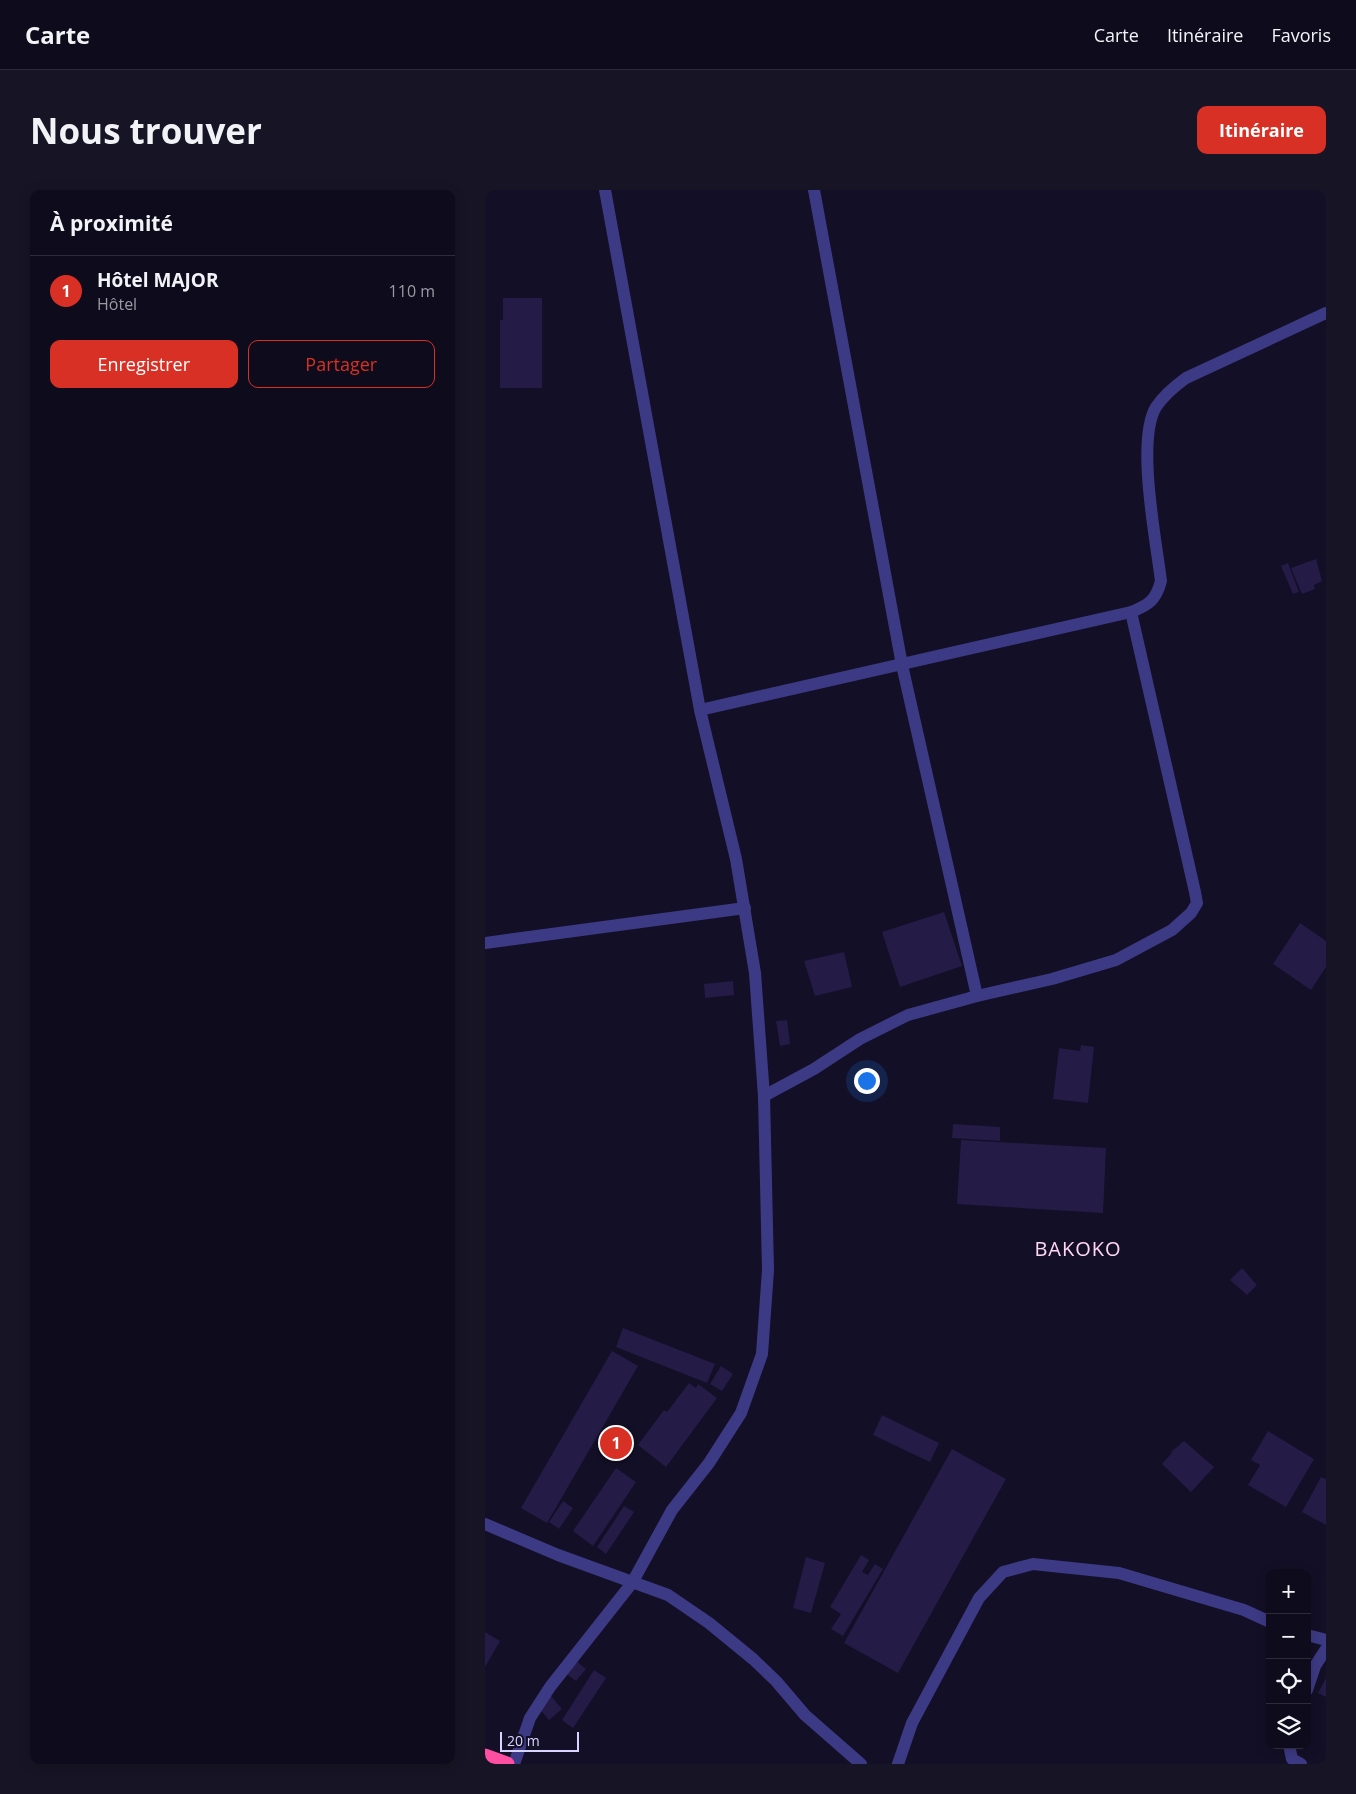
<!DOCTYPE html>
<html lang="fr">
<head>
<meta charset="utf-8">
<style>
	body { margin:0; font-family:"Open Sans",sans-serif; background:#171425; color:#f1f3f6 }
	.controls { position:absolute; right:15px; bottom:15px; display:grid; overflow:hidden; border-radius:10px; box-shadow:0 2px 12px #0003 }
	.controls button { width:45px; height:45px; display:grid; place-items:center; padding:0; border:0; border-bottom:1px solid #2e2b3b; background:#0e0b1c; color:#f1f3f6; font:25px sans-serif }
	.scale { position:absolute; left:15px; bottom:12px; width:79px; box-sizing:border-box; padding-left:5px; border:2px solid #d9d4ff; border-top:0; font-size:14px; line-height:18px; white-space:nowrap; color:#d9d4ff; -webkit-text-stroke:4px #130f26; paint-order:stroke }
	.you { position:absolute; left:381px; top:890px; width:18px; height:18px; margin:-12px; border:4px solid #fff; border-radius:50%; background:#1a73e8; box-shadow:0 0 0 8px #1a73e833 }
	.badge { display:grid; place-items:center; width:32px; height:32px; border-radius:50%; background:#d93025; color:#fff; font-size:16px; font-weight:700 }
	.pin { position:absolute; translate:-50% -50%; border:2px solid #fff; box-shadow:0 1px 5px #0006 }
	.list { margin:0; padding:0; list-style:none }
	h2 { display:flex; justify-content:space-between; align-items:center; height:65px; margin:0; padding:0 20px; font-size:21px }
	h2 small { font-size:16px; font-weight:400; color:#9b9ba3 }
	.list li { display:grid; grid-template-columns:32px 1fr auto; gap:15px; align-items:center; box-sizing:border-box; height:70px; padding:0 20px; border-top:1px solid #2e2b3b }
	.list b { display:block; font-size:19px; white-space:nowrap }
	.list p { margin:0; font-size:16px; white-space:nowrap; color:#9b9ba3 }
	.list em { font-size:16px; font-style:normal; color:#9b9ba3 }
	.actions { display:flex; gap:10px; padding:15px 20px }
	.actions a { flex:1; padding:11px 0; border:1px solid #d93025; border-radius:10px; text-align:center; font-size:18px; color:#d93025 }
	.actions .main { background:#d93025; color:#fff }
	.icon { flex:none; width:28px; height:28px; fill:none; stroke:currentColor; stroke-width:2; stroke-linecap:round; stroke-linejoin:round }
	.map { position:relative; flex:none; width:841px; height:1574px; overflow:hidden; border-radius:10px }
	header { display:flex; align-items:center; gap:30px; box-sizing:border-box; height:70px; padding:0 25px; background:#0e0b1c; border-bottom:1px solid #2e2b3b }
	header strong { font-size:24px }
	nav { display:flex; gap:28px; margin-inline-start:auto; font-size:18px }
	.intro { display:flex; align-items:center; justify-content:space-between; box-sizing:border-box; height:120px; padding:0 30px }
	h1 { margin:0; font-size:35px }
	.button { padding:12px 22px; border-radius:10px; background:#d93025; color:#fff; font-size:18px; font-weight:700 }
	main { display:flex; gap:30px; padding:0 30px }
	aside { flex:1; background:#0e0b1c; border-radius:10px; box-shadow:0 2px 12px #0003 }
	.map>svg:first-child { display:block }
	.building { fill:#241b47 }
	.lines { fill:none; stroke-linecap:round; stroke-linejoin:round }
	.minor { stroke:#3d3a85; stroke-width:12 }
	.highway { stroke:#ff4fa3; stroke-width:15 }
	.labels { text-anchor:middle; stroke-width:4.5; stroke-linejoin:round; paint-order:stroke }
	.quarter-label { font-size:20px; letter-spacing:1px; fill:#ffd6f0; stroke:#130f26 }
</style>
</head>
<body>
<header>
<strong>Carte</strong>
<nav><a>Carte</a><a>Itinéraire</a><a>Favoris</a></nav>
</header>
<div class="intro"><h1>Nous trouver</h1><a class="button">Itinéraire</a></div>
<main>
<aside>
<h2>À proximité<small></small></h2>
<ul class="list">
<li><span class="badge">1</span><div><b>Hôtel MAJOR</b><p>Hôtel</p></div><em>110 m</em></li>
</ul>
<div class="actions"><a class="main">Enregistrer</a><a>Partager</a></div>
</aside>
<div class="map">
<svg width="841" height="1574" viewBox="0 0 841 1574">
	<rect width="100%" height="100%" fill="#130f26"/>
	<!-- building -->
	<g class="building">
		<path d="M 18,108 L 57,108 L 57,198 L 15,198 L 15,130 L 18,130 Z"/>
		<path d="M 831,369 L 837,391 L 829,395 L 830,399 L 817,404 L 806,378 Z"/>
		<path d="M 803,373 L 814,402 L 808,404 L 796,376 Z"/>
		<path d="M 459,722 L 477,776 L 415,797 L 397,742 Z"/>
		<path d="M 815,733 L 841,751 L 841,777 L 826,800 L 788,774 Z"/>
		<path d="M 359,762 L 367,797 L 330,806 L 319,771 Z"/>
		<path d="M 248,791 L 249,805 L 220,808 L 219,794 Z"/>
		<path d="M 302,830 L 305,854 L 295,856 L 291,831 Z"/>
		<path d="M 596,855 L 609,857 L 603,913 L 568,909 L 574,858 L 595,861 Z"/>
		<path d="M 468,934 L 515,937 L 515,951 L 467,948 Z"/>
		<path d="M 476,950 L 621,958 L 618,1023 L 472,1014 Z"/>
		<path d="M 757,1078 L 772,1095 L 762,1105 L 745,1090 Z"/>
		<path d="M 138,1138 L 230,1174 L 222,1193 L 131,1157 Z"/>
		<path d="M 127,1161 L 153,1176 L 62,1333 L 36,1318 Z"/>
		<path d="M 236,1176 L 248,1184 L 237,1201 L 225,1194 Z"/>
		<path d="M 204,1193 L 211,1198 L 213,1194 L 232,1208 L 181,1277 L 153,1255 L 179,1220 L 182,1222 Z"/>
		<path d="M 397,1225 L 454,1253 L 445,1272 L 388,1245 Z"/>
		<path d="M 783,1241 L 829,1269 L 801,1317 L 763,1295 L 775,1275 L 766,1270 Z"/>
		<path d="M 699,1251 L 729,1277 L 706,1302 L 677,1274 L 687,1263 L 686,1262 Z"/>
		<path d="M 467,1259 L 521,1289 L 413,1483 L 359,1453 Z"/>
		<path d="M 131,1278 L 151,1292 L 108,1356 L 88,1341 Z"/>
		<path d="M 836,1287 L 841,1289 L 841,1335 L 817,1322 Z"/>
		<path d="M 78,1311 L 88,1318 L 74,1339 L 64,1332 Z"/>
		<path d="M 139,1316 L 149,1322 L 121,1364 L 112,1357 Z"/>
		<path d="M 376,1365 L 384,1370 L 377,1382 L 383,1385 L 390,1374 L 398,1379 L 358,1446 L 346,1439 L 356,1424 L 345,1417 Z"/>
		<path d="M 321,1367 L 340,1373 L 326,1423 L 308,1418 Z"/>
		<path d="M 0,1442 L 15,1451 L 0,1477 Z"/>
		<path d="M 89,1469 L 101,1479 L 91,1491 L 79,1482 Z"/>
		<path d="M 109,1480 L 121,1488 L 88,1538 L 77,1530 Z"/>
		<path d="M 841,1488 L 841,1507 L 833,1503 Z"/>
		<path d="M 66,1506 L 77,1519 L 64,1530 L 53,1517 Z"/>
	</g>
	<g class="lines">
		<!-- minor -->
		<g class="minor">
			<path d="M 329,0 L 417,475 L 492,806"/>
			<path d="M 215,520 L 646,422 C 664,415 671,410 676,391 C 671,350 651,250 671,217 C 679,205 690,196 701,188 L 841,123"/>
			<path d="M 0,753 L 260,718"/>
			<path d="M 279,906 L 329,879 L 375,849 L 423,825 L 492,806 L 567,789 L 631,770 L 687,740 L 706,723 L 712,713 L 710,702 L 646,422"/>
			<path d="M 0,1334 L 73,1365 L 183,1405 L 224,1433 L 268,1469 L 291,1491 L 320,1525 L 376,1574"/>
			<path d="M 822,1445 L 841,1450"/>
			<path d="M 822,1500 L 830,1476 L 841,1459"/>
			<path d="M 804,1555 L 807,1569 L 816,1574"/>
			<path d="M 29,1574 L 45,1528 L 65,1497 L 147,1393 L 187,1320 L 224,1273 L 256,1223 L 277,1164 L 283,1080 L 279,906 L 270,783 L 251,669 L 215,520 L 120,0"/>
			<path d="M 413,1574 L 427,1533 L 494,1408 L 518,1382 L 548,1374 L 634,1383 L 759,1420 L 785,1432"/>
		</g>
		<!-- highway -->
		<path class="highway" d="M 0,1566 L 22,1574"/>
	</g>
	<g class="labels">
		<!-- quarter labels -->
		<g class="quarter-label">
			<text x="593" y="1066">BAKOKO</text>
		</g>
	</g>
</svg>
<div class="controls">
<button>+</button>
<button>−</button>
<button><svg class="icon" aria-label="locate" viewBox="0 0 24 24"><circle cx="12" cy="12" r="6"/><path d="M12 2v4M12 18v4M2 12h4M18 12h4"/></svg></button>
<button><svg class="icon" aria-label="layers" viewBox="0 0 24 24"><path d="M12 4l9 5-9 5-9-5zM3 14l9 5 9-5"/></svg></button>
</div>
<div class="scale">20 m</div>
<div class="you"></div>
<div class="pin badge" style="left:131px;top:1253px">1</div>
</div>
</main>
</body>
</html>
